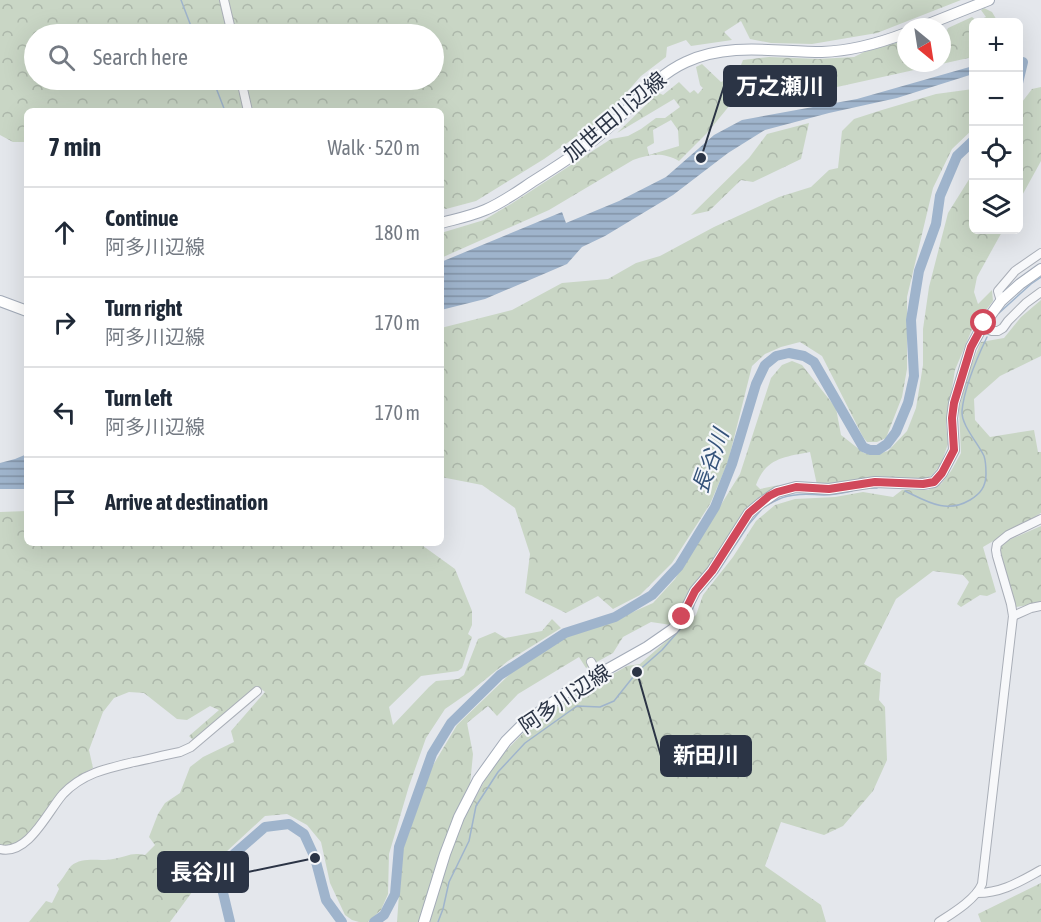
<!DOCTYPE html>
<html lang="en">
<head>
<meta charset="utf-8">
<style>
	body { margin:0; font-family:"Asap Condensed","Noto Sans JP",sans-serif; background:#f6f6f7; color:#1f2937 }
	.controls { position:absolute; right:18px; top:18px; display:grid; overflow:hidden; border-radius:9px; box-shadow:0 6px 24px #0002 }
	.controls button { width:54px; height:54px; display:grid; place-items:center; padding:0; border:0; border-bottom:2px solid #e0e1e3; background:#fff; color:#1f2937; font:30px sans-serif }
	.compass { position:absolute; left:897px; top:18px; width:54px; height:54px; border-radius:50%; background:#fff; box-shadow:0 6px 24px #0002; rotate:150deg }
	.stop { position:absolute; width:18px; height:18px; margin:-14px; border:4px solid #d1495b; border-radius:50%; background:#fff }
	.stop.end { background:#d1495b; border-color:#fff; box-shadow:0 2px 6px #0008 }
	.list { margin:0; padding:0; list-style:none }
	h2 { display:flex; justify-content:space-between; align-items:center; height:78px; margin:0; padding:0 24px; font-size:26px }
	h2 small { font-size:20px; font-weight:400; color:#747a83 }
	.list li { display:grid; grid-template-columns:39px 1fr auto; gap:18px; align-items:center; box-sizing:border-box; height:90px; padding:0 24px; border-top:2px solid #e0e1e3 }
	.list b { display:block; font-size:22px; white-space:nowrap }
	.list p { margin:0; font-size:20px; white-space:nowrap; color:#747a83 }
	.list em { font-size:20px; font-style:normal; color:#747a83 }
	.icon { flex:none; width:33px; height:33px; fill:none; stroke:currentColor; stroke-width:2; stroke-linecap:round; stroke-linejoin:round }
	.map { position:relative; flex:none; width:1041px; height:922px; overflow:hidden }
	.search { position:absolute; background:#fff; box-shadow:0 6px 24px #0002; left:24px; top:24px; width:420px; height:66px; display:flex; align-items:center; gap:15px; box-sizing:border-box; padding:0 21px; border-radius:33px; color:#747a83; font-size:22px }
	.panel { position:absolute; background:#fff; box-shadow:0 6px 24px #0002; left:24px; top:108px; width:420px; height:438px; border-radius:9px }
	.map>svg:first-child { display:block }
	.forest { fill:url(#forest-crowns); fill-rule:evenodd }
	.water { fill:url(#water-rules) }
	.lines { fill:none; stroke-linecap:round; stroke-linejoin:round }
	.stream { stroke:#9fb4cc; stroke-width:1.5 }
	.river { stroke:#9fb4cc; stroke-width:10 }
	.minor-casing { stroke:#a9aeb7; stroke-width:10 }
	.major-casing { stroke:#a3abb8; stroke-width:12 }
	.minor { stroke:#f7f8fa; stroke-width:8 }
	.major { stroke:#fff; stroke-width:10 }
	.route { stroke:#d1495b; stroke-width:8 }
	.labels { text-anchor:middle; stroke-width:4.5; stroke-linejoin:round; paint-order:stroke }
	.street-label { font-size:21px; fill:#2b3445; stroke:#f4f6f9 }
	.water-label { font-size:22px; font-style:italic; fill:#34527a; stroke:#f4f6f9 }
	.leader { fill:none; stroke:#2b3445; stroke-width:2 }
	.callout-dot { fill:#2b3445; stroke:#f4f6f9; stroke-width:2 }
	.callout { fill:#2b3445; stroke:#2b3445; stroke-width:2 }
	.callout-label { font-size:22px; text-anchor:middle; font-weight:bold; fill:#fff }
</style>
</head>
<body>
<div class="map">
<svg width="1041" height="922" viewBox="0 0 1041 922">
	<defs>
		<pattern id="forest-crowns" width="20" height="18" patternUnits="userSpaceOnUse" patternTransform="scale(1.5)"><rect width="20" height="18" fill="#c9d6c5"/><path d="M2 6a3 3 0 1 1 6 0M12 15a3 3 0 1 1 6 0" fill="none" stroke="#adb8ab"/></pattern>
		<pattern id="water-rules" width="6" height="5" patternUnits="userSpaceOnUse" patternTransform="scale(1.5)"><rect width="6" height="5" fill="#9fb4cc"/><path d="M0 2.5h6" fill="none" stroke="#8293a7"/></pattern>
	</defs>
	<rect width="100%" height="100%" fill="#e4e7ec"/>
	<!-- forest -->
	<g class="forest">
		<path d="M 0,0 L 961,0 L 877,33 L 812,44 L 771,43 L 750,39 L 741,21 L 724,32 L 732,40 L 691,46 L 686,40 L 667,47 L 666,57 L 641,76 L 612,109 L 593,125 L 544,159 L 476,201 L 446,209 L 441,208 L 441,111 L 27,111 L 27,142 L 13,142 L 0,135 ZM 34,34 L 434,34 L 434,80 L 34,80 Z"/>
		<path d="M 984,8 L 992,12 L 998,22 L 974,22 L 973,57 L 837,87 L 793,75 L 770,81 L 730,105 L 707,133 L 679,161 C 662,152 651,154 633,160 L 549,210 L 441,258 L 441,233 L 484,220 L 511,204 L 611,139 L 628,136 L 641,129 L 656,118 L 665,118 L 680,107 L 674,99 L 617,133 L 651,100 L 649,96 L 655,91 L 663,95 L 679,82 L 690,93 L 694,90 L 698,94 L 703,88 L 700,85 L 696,67 L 702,64 L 721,82 L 737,75 L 743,60 L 769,57 L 819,59 L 854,57 L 864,52 L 906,40 L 906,63 L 942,63 L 942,33 L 946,32 L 948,28 L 972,17 L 977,21 L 986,17 L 981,10 ZM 671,120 L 678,130 L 679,146 L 649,155 L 647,147 L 654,143 L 653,130 Z"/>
		<path d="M 1041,87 L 1041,161 L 1019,201 L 1019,106 L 1032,89 Z"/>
		<path d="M 973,89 L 973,129 L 952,149 L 933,188 L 907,297 L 907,369 L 902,397 L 886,438 L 877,442 L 867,442 L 863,437 L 822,356 L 800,342 L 781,347 L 765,354 L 752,366 L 728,462 L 710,504 L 672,563 L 640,595 L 613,609 L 598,596 L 566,613 L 525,593 L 530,554 L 515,508 L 482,485 L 441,477 L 441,328 L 512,310 L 562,283 L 608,279 L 636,263 L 660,256 L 714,227 L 779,197 L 811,187 L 829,170 L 838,168 L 842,131 L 854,119 L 882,110 L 936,94 Z"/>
		<path d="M 809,123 L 801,159 L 753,182 L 741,180 L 709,211 L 691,215 L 749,158 L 767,134 Z"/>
		<path d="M 973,173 L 974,230 L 1003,230 L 977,277 L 974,292 L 978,304 L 992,290 L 993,301 L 973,327 L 955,370 L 946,424 L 948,444 L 941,464 L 932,475 L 922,481 L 817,485 L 810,452 C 784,457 766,458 756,485 L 760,489 L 779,485 L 746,508 L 684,607 L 671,625 L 651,622 L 623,637 L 613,653 L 586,668 L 579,657 L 518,694 L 497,716 L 488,706 L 467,723 L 473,754 L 470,785 L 419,922 L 397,922 L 402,852 L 432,767 L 457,725 L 511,673 L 564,638 L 615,620 L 653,603 L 675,579 L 740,474 L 771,378 L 782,365 L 792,361 L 802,365 L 836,408 L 841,435 L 864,453 L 874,455 L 888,451 L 907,431 L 916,408 L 923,365 L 923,329 L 929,287 L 948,213 Z"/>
		<path d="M 1041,300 L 1041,356 L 1000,376 L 974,399 L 975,420 L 990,437 L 1034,430 L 1038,452 L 1041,452 L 1041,513 L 983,547 L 996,592 L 987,596 L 980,595 L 961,607 L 957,604 L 969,582 L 963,575 L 933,571 L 896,599 L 864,664 L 881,673 L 879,700 L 885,707 L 887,760 L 873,791 L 843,826 L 824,835 L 781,822 L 765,866 L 821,905 L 826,922 L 430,922 L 446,861 L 459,828 L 485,780 L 503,754 L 527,729 L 539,719 L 569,699 L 627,666 L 640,664 L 696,615 L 703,595 L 733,557 L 756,521 L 775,505 L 795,499 L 835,497 L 863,492 L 893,497 L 902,490 L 928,490 L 941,484 L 951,471 L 961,453 L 959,409 L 968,373 L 981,342 L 1004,338 L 1021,317 Z"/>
		<path d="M 27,511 L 27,543 L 419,543 L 455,569 L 472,611 L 472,625 L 468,634 L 472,637 L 462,668 L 458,671 L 421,676 L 389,707 L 393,725 L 429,687 L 436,681 L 458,679 L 464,675 L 478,639 L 495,632 L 505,638 L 542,631 L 552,619 L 561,628 L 508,661 L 471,691 L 445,709 L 426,738 L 409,786 L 389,854 L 388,894 L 381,910 L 368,922 L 359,922 L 352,920 L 345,915 L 330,883 L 321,842 L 307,825 L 287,814 L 265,816 L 212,865 L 170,922 L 29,922 L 46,901 L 52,903 L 59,889 L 57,885 C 63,879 66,872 71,866 C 83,856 99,862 113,859 C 127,857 130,852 145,855 L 155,845 L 149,837 L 158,814 L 165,803 L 180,793 L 190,767 L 203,757 L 234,742 L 231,731 L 265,692 L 260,688 L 250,694 L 194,741 L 189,736 L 219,710 L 210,706 L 187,720 L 177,719 L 144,693 L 129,692 L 114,698 L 103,712 L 89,750 L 93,768 C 59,785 55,807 31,833 C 26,838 19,842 12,847 L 0,845 L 0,512 Z"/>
		<path d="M 1041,526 L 1041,603 L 1016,607 L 1000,553 L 1002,543 Z"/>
		<path d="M 1041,883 L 1041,922 L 981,922 L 978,914 Z"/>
	</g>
	<!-- water -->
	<g class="water">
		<path d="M 973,66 L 973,74 L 897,98 L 829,113 L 765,130 L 728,153 L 673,195 L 605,236 L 582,247 L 567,264 L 485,299 L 441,310 L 441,262 L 562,212 L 566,223 L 619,201 L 666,177 L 714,135 L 742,120 L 857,99 Z"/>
		<path d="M 27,454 L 27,489 L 0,489 L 0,463 L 15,459 Z"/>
	</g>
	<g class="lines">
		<!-- stream -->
		<g class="stream">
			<path d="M 181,0 L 194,34"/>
			<path d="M 213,80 L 225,111"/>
			<path d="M 999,313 L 1031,284 L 1041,277"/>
			<path d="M 871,488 L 877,488"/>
			<path d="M 905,491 C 928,502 946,514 970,500 C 980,494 986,487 986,474 C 986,468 986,462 984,456 C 978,443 961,425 962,411 C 964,388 977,358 987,337"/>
			<path d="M 764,507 C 768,505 772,502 777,500 C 791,493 808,494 824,495 C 833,495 843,493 852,491"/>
			<path d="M 717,573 L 749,524 L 761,510"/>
			<path d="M 438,922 L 443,909 L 449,882 L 469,841 L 476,806 L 498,772 L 525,743 L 577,706 L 600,707 L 614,701 L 637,672 L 662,650 L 689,619 L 694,605"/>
		</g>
		<!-- river -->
		<g class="river">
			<path d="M 1018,83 L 1023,62"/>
			<path d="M 230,922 L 220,880 L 234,854 L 265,827 L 289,824 L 304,834 L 315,858 L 326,900 L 342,922"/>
			<path d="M 374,922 L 384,915 L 395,894 L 399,847 L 432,754 L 451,723 L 500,675 L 565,633 L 615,617 L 652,595 L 679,566 L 715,507 L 732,464 L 756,384 L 765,365 L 776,356 L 789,353 L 804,356 L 814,362 L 863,447 L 870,450 L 878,450 L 887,444 L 896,432 L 908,403 L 914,376 L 911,320 L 919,271 L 936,224 L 940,196 L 957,156 L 974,140"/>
		</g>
		<!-- minor casing -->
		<g class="minor-casing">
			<g id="minor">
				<path d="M 224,0 L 232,34"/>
				<path d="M 241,80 L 248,111"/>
				<path d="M 1001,301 L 998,291 L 1015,271 L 1041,253"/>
				<path d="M 982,327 L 992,331 L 998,331 L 1003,328 L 1008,321 L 1026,303 L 1041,292"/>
				<path d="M 1013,616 L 1031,608 L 1041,606"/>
				<path d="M 591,662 L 598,675"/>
				<path d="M 0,849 C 28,856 48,811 63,794 C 83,773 108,768 134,762 C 149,759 164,755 180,752 L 191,747 L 257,691"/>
				<path d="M 977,893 C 1002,893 1019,882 1041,870"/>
				<path d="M 939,922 C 953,913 976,899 982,884 L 1013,616 L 1011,604 L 997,556 L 996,550 L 997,544 L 1008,535 L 1041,519"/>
			</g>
		</g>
		<!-- major casing -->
		<g class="major-casing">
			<g id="major">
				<path d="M 921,27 L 989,0"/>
				<path d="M 441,223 C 456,219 471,216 485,210 C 502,203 517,192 532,182 C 559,165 586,148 610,126 C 635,104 655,76 686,62 C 729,42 776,52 822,52 C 850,51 880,43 906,33"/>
				<path d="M 0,301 L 27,311"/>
				<path d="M 424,922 L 445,854 L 459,817 L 478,780 L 506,741 L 524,723 L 567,692 L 647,647 L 673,629 L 682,617 L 695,591 L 712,571 L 749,513 L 761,503 L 777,492 L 796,487 L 829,489 L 875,482 L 923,484 L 934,482 L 942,473 L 954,450 L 952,418 L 954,403 L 971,347 L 982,327 L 1001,301 L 1020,284 L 1041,269"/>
			</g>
		</g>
		<!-- minor -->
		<use href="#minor" class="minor"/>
		<!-- major -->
		<use href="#major" class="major"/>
	</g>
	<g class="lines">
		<!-- route -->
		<path class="route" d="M 682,617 L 695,591 L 712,571 L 749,513 L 769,496 L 777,492 L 796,487 L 829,489 L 875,482 L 923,484 L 934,482 L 942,473 L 954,450 L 952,418 L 954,403 L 971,347 L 984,323"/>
	</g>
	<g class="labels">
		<!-- street labels -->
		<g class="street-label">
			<text transform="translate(615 117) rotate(-40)" y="7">加世田川辺線</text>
			<text transform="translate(565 699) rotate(-34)" y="7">阿多川辺線</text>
		</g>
		<!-- water labels -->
		<g class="water-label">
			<text transform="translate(710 461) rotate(-70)" y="8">長谷川</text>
		</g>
	</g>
	<!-- callouts -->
	<path class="leader" d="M701 158L724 86M637 672L661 756M315 858L248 872"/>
	<g class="callout-dot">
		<circle cx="701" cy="158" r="6"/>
		<circle cx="637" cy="672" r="6"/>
		<circle cx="315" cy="858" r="6"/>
	</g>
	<g class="callout">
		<rect x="724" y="66" width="112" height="40" rx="6"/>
		<rect x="661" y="736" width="90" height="40" rx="6"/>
		<rect x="158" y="852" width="90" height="40" rx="6"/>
	</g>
	<g class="callout-label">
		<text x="780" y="94">万之瀬川</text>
		<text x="706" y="763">新田川</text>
		<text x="203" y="880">長谷川</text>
	</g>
</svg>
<div class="controls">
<button>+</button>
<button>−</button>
<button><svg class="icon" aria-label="locate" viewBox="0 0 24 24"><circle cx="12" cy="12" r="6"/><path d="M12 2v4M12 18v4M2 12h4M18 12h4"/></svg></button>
<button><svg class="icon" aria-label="layers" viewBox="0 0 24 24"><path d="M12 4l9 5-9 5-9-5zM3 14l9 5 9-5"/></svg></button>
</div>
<svg class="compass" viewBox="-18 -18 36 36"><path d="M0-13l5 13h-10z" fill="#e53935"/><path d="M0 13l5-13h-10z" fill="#747a83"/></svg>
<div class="stop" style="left:984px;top:323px"></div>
<div class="stop end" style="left:682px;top:617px"></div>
<div class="search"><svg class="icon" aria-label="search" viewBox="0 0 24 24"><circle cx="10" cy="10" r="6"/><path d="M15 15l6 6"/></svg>Search here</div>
<section class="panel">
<h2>7 min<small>Walk · 520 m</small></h2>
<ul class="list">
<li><svg class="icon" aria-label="ahead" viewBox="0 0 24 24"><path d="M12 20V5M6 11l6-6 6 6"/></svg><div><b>Continue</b><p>阿多川辺線</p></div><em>180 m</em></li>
<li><svg class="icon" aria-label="right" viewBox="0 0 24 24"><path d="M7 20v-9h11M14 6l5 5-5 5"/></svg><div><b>Turn right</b><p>阿多川辺線</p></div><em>170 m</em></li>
<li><svg class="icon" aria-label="left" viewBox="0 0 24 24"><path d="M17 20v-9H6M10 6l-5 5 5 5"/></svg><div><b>Turn left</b><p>阿多川辺線</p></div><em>170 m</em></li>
<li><svg class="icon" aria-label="arrive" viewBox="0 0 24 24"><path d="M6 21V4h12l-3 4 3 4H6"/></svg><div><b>Arrive at destination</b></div></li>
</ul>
</section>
</div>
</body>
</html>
